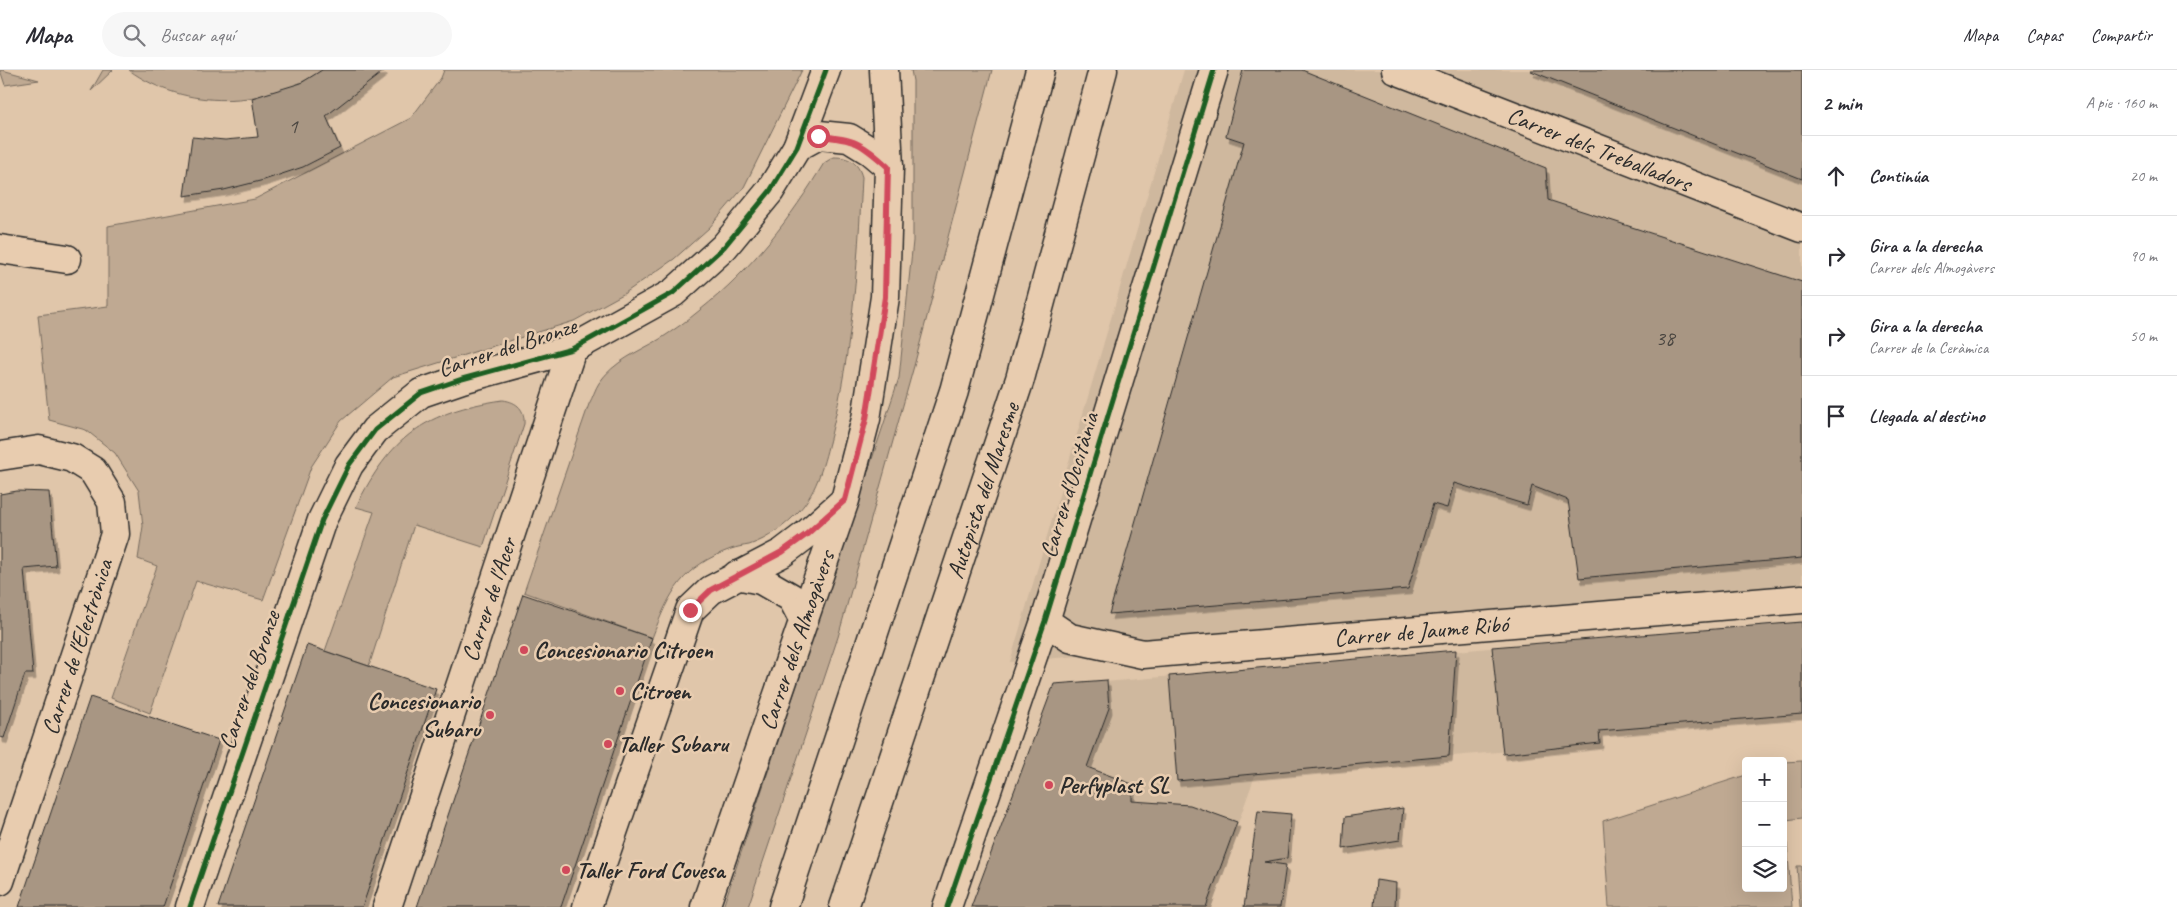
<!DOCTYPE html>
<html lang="es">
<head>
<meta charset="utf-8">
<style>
	body { margin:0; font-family:Caveat,sans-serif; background:#f7f7f7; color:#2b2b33 }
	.controls { position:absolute; right:15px; bottom:15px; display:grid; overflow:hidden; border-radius:5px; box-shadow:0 5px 20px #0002 }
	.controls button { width:45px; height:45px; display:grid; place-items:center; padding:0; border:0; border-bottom:1px solid #e1e1e2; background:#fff; color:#2b2b33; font:25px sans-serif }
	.stop { position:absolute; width:15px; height:15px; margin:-11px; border:4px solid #d1495b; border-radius:50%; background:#fff }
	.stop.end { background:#d1495b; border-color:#fff; box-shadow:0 1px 5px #0008 }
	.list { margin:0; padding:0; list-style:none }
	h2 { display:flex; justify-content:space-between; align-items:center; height:65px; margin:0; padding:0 20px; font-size:21px }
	h2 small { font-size:16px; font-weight:400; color:#7c7c81 }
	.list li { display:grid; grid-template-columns:32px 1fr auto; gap:15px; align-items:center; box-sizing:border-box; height:80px; padding:0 20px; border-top:1px solid #e1e1e2 }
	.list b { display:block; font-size:19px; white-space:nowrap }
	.list p { margin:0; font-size:16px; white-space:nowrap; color:#7c7c81 }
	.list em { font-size:16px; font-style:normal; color:#7c7c81 }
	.icon { flex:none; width:28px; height:28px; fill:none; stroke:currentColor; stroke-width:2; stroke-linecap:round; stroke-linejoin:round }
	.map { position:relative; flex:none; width:1802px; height:837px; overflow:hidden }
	header { display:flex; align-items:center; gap:30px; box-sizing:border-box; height:70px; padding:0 25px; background:#fff; border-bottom:1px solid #e1e1e2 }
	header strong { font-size:24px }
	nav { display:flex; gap:28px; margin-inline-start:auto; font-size:18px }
	.search { width:350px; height:45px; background:#f7f7f7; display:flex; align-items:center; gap:12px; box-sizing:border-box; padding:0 18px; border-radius:28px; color:#7c7c81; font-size:19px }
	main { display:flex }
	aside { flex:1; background:#fff }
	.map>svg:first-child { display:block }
	.built { fill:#cfb89e }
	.green { fill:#bfa992; stroke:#756a5e }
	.building { fill:#a89683; stroke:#2b2b2b; filter:url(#shadow) }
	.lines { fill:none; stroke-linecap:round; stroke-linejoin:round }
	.minor-casing { stroke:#2b2b2b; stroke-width:31 }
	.highway-casing { stroke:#2b2b2b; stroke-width:31 }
	.minor { stroke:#e8ccaf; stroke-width:28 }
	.highway { stroke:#e8ccaf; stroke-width:28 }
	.cycleway-casing { stroke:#e8ccaf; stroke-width:8 }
	.cycleway { stroke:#1b5e20; stroke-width:5 }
	.route { stroke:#d1495b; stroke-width:6 }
	.poi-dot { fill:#d1495b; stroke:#e8ccaf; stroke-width:2 }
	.labels { text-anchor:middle; stroke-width:5; stroke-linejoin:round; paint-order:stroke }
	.number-label { font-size:21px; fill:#4a4641 }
	.street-label { font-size:24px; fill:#2b2b2b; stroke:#e8ccaf }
	.poi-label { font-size:24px; font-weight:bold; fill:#2b2b2b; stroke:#e8ccaf; text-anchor:start }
</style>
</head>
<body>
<header>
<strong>Mapa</strong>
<div class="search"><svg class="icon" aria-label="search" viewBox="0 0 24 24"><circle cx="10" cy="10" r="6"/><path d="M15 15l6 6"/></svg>Buscar aquí</div>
<nav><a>Mapa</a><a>Capas</a><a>Compartir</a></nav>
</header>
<main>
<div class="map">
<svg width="1802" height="837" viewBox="0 0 1802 837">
	<defs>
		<filter id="shadow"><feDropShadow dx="3" dy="5.5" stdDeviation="0" flood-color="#0004"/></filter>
	</defs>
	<rect width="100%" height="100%" fill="#e0c6aa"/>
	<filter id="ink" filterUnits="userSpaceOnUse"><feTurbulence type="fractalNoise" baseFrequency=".02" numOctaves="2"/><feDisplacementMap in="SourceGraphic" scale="10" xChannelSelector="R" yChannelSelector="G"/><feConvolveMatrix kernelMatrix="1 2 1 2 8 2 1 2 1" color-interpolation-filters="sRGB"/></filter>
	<g filter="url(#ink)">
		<!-- built -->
		<g class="built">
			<path d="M 1184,0 L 1802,0 L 1802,524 L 1010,592 Z"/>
			<path d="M 1591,569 L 1600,673 L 1442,687 L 1441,691 L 1257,700 L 1208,837 L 980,837 L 1060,616 Z"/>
		</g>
		<!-- green -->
		<g class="green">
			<path d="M 0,0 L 2,0 L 39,10 L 5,15 Z"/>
			<path d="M 103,0 L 113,0 L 91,21 Z"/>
			<path d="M 129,0 L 323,0 C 266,38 185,41 129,0 Z"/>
			<path d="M 444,0 L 802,0 L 744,117 L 709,158 L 674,189 L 625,223 L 574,251 L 393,307 L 341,351 L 311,397 L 263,530 L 196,511 L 150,643 L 111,628 L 157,496 L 138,489 L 143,456 L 139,421 L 115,383 L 86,360 L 49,350 L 38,245 L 108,236 L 108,156 L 255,129 L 411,48 L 441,8 Z"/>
			<path d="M 911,0 L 992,0 L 914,296 L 838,567 L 748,837 L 723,837 L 899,308 L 913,171 L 913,11 Z"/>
			<path d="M 834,87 C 849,87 858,92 862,107 C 858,194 852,281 831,365 C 824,392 818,420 799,441 C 786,455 768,469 749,475 C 743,476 737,477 731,479 C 682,497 670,521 652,568 L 524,522 L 589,334 C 593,327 595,319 599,313 C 614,291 638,282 660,269 C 674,260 688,250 700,240 C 752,199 791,148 824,93 Z"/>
			<path d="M 503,330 C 518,332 525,340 524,354 L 483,477 L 414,455 L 369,596 L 325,581 L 374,442 L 356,437 C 390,367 426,341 503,330 Z"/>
			<path d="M 1802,691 L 1802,748 L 1786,750 L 1783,692 Z"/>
			<path d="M 1746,705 L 1746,818 L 1783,818 L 1783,721 L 1792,837 L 1609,837 L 1603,751 Z"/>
			<path d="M 1797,796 L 1802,796 L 1802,837 L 1800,837 Z"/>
		</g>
		<!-- building -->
		<g class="building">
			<path d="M 322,0 L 385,0 L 326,46 L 340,78 L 303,97 L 264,110 L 224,120 L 184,126 L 192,67 L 225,70 L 258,67 L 252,28 L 301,13 Z"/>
			<path d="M 1243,0 L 1302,0 L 1546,98 L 1548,130 L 1802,212 L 1802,488 L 1579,508 L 1568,430 L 1532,416 L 1527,435 L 1454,413 L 1447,438 L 1433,434 L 1408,519 L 1109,544 L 1244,72 L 1226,66 Z"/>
			<path d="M 1531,0 L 1802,0 L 1802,109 L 1531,1 Z"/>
			<path d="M 17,421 L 49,422 L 56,496 L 24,499 L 33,604 L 25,604 L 4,668 L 0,667 L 0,424 Z"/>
			<path d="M 523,524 L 652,568 L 561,837 L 417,837 Z"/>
			<path d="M 1802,552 L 1802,644 L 1599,661 L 1600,673 L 1503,684 L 1492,577 Z"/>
			<path d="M 307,575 L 436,619 L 366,826 L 362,837 L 218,837 Z"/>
			<path d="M 1456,580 L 1449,686 L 1177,711 L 1169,606 Z"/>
			<path d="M 1107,610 L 1109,638 L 1087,697 L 1132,714 L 1132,731 L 1190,735 L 1237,752 L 1206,837 L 971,837 L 1054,614 Z"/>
			<path d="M 90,627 L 219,670 L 163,837 L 19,837 Z"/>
			<path d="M 1403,738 L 1400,770 L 1343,779 L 1345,747 Z"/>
			<path d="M 1258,741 L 1291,744 L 1287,788 L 1264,792 L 1286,795 L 1280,837 L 1244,837 Z"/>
			<path d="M 1376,810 L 1396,813 L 1395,837 L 1374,837 Z"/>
		</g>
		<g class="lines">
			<!-- minor casing -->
			<g class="minor-casing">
				<g id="minor">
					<path id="s1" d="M 1396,0 L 1802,158"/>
					<path d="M 797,77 L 819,65 L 849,68 L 870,81 L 889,97"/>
					<path d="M 0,179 L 67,189"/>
					<path d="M 0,386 L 39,380 L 72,388 L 93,401 L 112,432 L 115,464 L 0,811"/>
					<path d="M 737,505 L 761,510 L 792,528 L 803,549"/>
					<path id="s2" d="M 1045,551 L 1070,568 L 1143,584 L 1802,529"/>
					<path d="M 190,837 L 322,450 L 349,395 L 375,360 L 421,323 L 462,309 L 572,279 L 673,223 L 724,177 L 770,121 L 797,77 L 826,0"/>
					<path id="s3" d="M 387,837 L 572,279"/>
					<path d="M 587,837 L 690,540 L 711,520 L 782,483 L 807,464 L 844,431"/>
					<path id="s4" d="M 705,837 L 845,430 L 866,349 L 885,227 L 889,97 L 884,0"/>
					<path d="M 947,837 L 1045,551 L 1214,0"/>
				</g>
			</g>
			<!-- highway casing -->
			<g class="highway-casing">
				<g id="highway">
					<path d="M 783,837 L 954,321 L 1040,0"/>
					<path id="s5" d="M 844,837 L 1020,309 L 1103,0"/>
				</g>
			</g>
			<!-- minor -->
			<use href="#minor" class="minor"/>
			<!-- highway -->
			<use href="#highway" class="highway"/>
			<!-- cycleway casing -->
			<g class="cycleway-casing">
				<g id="cycleway">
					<path d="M 190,837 L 322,450 L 349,395 L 375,360 L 421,323 L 462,309 L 572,279 L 673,223 L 724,177 L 770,121 L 797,77 L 826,0"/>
					<path d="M 947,837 L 1045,551 L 1214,0"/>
				</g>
			</g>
			<!-- cycleway -->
			<use href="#cycleway" class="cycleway"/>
		</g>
	</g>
	<g class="lines" filter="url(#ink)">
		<!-- route -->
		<path class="route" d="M 690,540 L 711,520 L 782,482 L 807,464 L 845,430 L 866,349 L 885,227 L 888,97 C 861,73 856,69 818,66"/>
	</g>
	<!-- markers -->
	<g class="poi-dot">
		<circle cx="524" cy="580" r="5"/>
		<circle cx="620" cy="621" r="5"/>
		<circle cx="490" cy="645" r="5"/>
		<circle cx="608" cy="674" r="5"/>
		<circle cx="1049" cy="715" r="5"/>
		<circle cx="566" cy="800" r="5"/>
	</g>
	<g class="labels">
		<!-- number labels -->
		<g class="number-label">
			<text x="293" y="63">1</text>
			<text x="1665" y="275">38</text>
		</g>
		<!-- street labels -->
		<g class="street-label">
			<text dy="8" stroke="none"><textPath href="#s1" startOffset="218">Carrer dels Treballadors</textPath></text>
			<text transform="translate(507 277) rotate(-18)" y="8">Carrer del Bronze</text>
			<text transform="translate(1069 415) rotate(-73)" y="8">Carrer d'Occitània</text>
			<text dy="8" stroke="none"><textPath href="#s5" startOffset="439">Autopista del Maresme</textPath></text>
			<text dy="8" stroke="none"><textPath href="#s3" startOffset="324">Carrer de l'Acer</textPath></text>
			<text dy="8" stroke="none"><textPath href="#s2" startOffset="384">Carrer de Jaume Ribó</textPath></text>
			<text dy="8" stroke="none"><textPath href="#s4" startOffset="282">Carrer dels Almogàvers</textPath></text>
			<text transform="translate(77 577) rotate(-72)" y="8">Carrer de l'Electrònica</text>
			<text transform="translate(249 610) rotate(-71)" y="8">Carrer del Bronze</text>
		</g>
		<!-- poi labels -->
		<g class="poi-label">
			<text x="534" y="588">Concesionario Citroen</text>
			<text x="630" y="629">Citroen</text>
			<text x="480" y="639" text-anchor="end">Concesionario<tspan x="480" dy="28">Subaru</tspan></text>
			<text x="618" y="682">Taller Subaru</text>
			<text x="1059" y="723">Perfyplast SL</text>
			<text x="576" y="808">Taller Ford Covesa</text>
		</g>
	</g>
</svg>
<div class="controls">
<button>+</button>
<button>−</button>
<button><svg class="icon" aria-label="layers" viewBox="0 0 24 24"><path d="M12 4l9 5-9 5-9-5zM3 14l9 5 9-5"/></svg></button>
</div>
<div class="stop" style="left:818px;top:66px"></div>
<div class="stop end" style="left:690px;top:540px"></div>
</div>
<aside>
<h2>2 min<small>A pie · 160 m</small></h2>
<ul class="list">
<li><svg class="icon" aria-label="ahead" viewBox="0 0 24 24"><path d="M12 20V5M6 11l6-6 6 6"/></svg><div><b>Continúa</b></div><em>20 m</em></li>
<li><svg class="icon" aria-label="right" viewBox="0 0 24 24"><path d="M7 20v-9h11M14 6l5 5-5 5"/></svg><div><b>Gira a la derecha</b><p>Carrer dels Almogàvers</p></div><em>90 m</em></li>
<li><svg class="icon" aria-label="right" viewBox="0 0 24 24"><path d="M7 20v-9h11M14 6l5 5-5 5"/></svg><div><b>Gira a la derecha</b><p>Carrer de la Ceràmica</p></div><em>50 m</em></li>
<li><svg class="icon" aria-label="arrive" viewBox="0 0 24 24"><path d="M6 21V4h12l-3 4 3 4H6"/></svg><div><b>Llegada al destino</b></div></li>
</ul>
</aside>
</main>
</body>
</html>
